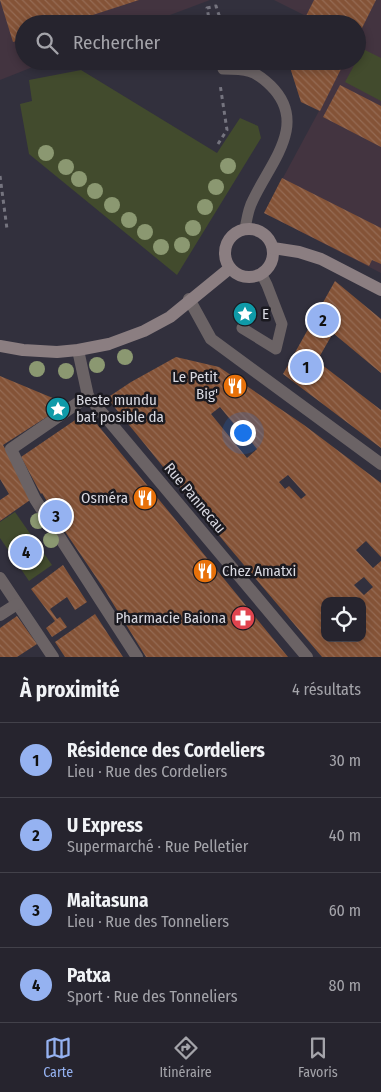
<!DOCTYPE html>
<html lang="fr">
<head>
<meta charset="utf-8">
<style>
	body { margin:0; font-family:"Fira Sans Condensed",sans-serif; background:#2e2c36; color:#f1f3f6 }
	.controls { position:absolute; right:15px; bottom:15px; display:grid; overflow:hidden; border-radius:10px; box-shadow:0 2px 8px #0003 }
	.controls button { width:45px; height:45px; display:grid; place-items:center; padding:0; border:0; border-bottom:1px solid #42414a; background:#26242e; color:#f1f3f6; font:25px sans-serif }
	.you { position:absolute; left:242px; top:432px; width:18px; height:18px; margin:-12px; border:4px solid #fff; border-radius:50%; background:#1a73e8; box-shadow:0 0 0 8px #1a73e833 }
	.badge { display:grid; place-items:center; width:32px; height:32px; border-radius:50%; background:#95b2f1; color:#111; font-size:16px; font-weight:700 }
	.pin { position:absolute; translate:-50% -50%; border:2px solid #fff; box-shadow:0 1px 5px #0006 }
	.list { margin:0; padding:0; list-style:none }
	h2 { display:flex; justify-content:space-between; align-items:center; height:65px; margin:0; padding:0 20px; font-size:21px }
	h2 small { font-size:16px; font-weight:400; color:#a4a4aa }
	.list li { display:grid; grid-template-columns:32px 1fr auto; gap:15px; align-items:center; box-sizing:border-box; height:75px; padding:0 20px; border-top:1px solid #42414a }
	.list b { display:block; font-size:19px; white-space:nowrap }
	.list p { margin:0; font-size:16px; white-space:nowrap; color:#a4a4aa }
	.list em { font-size:16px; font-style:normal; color:#a4a4aa }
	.icon { flex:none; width:28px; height:28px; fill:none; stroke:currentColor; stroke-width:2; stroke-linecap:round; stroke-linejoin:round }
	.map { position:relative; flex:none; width:381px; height:657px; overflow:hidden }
	.search { position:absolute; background:#26242e; box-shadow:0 2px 8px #0003; left:15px; right:15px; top:15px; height:55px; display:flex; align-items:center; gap:12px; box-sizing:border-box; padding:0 18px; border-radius:28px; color:#a4a4aa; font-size:19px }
	.sheet { height:365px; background:#26242e }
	nav { display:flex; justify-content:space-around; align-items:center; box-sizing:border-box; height:70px; border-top:1px solid #42414a; background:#26242e; font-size:14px; color:#a4a4aa }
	nav a { display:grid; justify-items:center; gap:2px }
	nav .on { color:#95b2f1 }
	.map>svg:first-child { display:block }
	.education { fill:#433440 }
	.grass { fill:#424b2d }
	.building { fill:url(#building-back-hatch); fill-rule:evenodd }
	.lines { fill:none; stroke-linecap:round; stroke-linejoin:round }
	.path { stroke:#75747f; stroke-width:3; stroke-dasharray:4 4; stroke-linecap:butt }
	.lane { stroke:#6b6365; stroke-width:11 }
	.street { stroke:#6b6365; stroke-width:12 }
	.secondary { stroke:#8b7e81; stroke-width:12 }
	.tree { fill:#8b9871 }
	.labels { text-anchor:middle; stroke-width:5; stroke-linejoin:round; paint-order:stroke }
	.poi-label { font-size:15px; fill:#d9d9e1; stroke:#1a191f; text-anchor:start }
	.street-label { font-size:15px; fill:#d9d9e1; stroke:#1a191f }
</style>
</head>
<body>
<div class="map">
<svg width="381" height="657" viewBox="0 0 381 657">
	<defs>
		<pattern id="building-back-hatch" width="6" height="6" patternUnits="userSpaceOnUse" patternTransform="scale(1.25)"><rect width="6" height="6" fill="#845337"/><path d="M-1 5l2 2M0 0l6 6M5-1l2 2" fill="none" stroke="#956b54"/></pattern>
	</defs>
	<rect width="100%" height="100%" fill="#32303d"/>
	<!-- education -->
	<g class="education">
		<path d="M 0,0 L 210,0 L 146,24 L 24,24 L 24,61 L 48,61 L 0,80 Z"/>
		<path d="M 274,0 L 381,0 L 381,273 L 264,213 L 319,111 L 301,102 L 288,61 L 357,61 L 357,24 L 306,16 Z"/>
	</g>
	<!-- grass -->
	<g class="grass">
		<path d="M 363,49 L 381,58 L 381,101 L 345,82 Z"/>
		<path d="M 81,70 L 217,153 L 240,118 L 258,126 L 261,138 L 177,275 L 29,154 L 20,104 L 32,101 L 29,80 Z"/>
		<path d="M 15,512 L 52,565 L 29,581 L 0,538 L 0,522 Z"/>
	</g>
	<!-- building -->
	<g class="building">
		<path d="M 0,0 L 139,0 L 65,24 L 24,24 L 24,39 L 13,42 Z"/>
		<path d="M 314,0 L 376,0 L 357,38 L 357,24 L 302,24 Z"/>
		<path d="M 288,61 L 345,61 L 320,111 L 301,102 Z"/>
		<path d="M 340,85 L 381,106 L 381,147 L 323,117 Z"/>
		<path d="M 282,178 L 381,228 L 381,264 L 372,260 L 369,266 L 264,213 Z"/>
		<path d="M 335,281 L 381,319 L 381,373 L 333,333 L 317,361 L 381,410 L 381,448 L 283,374 Z"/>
		<path d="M 176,357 L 219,367 L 304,425 L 381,483 L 381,557 L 366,541 L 356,550 L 373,568 L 381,561 L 381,657 L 322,657 L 227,545 L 107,398 L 131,382 ZM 220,407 L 238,429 L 240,427 L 257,449 L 247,458 L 211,414 ZM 288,475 L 306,495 L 301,499 L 289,486 L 285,489 L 279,482 ZM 364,577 L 373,587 L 364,595 L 354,585 ZM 325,601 L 362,601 L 362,638 L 325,638 Z"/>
		<path d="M 0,376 L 67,404 L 3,445 L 33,498 L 0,521 L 0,500 L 9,494 L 0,479 Z"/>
		<path d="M 87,412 L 225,580 L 288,657 L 146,657 L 104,589 L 66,533 L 42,493 L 41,494 L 21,457 Z"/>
		<path d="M 63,565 L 87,602 L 75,610 L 67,597 L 50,609 L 57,619 L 60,617 L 67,627 L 52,637 L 46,628 L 55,621 L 31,589 Z"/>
		<path d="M 95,614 L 123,657 L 65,657 L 55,642 Z"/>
		<path d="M 17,616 L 37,644 L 17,657 L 0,657 L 0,628 Z"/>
	</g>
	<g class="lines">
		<!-- path -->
		<g class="path">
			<path d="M 210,24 L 207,8 L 216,6 L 222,24"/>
			<path d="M 218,144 L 227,130 L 220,84"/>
			<path d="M 0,176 L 7,229"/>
		</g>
		<!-- lane -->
		<g class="lane">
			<path d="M 223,69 C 246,69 255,70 271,86 C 309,124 270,163 253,200 C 248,209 247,219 245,229"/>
			<path d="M 242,328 L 276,349 L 282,324 L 267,285 L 262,275"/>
		</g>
		<!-- street -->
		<g class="street">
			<path d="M 189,299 L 211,339 L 381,464"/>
			<path d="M 78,350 L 88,396 L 307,657"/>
			<path d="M 88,396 L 11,449 L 35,499 L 137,657"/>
			<path d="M 0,578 L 53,657"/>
			<path d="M 0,615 L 17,604"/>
		</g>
		<!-- secondary -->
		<g class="secondary">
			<circle cx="249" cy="253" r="24"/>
			<path d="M 273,248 L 299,252 L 321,259 L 381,290"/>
			<path d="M 0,346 L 23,350 L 57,352 L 78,350 L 109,344 L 144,331 L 170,317 L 230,268"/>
		</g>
	</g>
	<!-- trees -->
	<g class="tree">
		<circle cx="46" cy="153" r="8"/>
		<circle cx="228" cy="166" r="8"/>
		<circle cx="66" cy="167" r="8"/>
		<circle cx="79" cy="179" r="8"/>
		<circle cx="216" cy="187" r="8"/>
		<circle cx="95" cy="191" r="8"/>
		<circle cx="112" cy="205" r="8"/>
		<circle cx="205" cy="207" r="8"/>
		<circle cx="129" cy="220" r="8"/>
		<circle cx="193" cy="228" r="8"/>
		<circle cx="145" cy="232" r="8"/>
		<circle cx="182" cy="245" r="8"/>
		<circle cx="161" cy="247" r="8"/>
		<circle cx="125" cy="357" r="8"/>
		<circle cx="97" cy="365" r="8"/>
		<circle cx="37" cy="369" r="8"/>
		<circle cx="66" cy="371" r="8"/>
		<circle cx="38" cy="521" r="8"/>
		<circle cx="51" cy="540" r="8"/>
	</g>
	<!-- icons -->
	<defs>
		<g id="sight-disc" transform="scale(1.25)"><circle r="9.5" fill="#0f9aa8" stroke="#1a191f"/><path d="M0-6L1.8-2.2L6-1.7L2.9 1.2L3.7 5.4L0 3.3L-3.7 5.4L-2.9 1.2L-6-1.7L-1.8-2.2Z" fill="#fff"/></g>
		<g id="restaurant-disc" transform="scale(1.25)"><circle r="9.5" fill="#e8710a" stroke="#1a191f"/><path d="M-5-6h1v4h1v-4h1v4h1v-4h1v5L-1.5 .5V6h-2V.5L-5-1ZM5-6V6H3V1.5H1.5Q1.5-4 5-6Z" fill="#fff"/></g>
		<g id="pharmacy-disc" transform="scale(1.25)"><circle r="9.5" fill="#e0444e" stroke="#1a191f"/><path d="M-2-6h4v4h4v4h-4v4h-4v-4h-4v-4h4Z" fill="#fff"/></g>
	</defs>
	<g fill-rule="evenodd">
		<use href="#sight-disc" x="245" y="314"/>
		<use href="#restaurant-disc" x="235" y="386"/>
		<use href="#sight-disc" x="58" y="409"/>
		<use href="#restaurant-disc" x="145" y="498"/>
		<use href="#restaurant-disc" x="205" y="571"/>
		<use href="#pharmacy-disc" x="243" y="618"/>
	</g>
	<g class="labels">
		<!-- poi labels -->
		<g class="poi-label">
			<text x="262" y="319">E</text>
			<text x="218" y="382" text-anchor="end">Le Petit<tspan x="218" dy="17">Big'</tspan></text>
			<text x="76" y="405">Beste mundu<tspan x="76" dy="17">bat posible da</tspan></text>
			<text x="128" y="503" text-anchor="end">Osméra</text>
			<text x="222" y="576">Chez Amatxi</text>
			<text x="226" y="623" text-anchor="end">Pharmacie Baiona</text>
		</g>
		<!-- street labels -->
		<g class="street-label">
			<text transform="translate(195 498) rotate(50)" y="5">Rue Pannecau</text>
		</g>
	</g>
</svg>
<div class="controls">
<button><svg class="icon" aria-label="locate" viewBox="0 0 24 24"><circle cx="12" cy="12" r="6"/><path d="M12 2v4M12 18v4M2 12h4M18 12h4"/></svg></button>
</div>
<div class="you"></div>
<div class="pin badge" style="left:306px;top:367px">1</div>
<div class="pin badge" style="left:323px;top:320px">2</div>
<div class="pin badge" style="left:56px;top:516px">3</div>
<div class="pin badge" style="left:26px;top:552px">4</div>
<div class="search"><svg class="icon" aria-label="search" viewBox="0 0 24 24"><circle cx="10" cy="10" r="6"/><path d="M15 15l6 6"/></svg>Rechercher</div>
</div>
<section class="sheet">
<h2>À proximité<small>4 résultats</small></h2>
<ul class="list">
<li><span class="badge">1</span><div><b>Résidence des Cordeliers</b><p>Lieu · Rue des Cordeliers</p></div><em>30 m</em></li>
<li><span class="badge">2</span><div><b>U Express</b><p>Supermarché · Rue Pelletier</p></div><em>40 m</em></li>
<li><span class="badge">3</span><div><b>Maitasuna</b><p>Lieu · Rue des Tonneliers</p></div><em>60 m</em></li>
<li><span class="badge">4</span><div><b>Patxa</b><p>Sport · Rue des Tonneliers</p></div><em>80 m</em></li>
</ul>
</section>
<nav>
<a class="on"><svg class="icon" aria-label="map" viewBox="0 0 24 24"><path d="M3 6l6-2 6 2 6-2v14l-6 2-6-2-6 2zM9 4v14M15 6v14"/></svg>Carte</a>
<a><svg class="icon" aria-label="directions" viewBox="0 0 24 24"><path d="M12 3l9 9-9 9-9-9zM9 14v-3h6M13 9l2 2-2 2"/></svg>Itinéraire</a>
<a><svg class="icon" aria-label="saved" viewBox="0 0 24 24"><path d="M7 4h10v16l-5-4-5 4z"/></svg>Favoris</a>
</nav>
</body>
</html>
